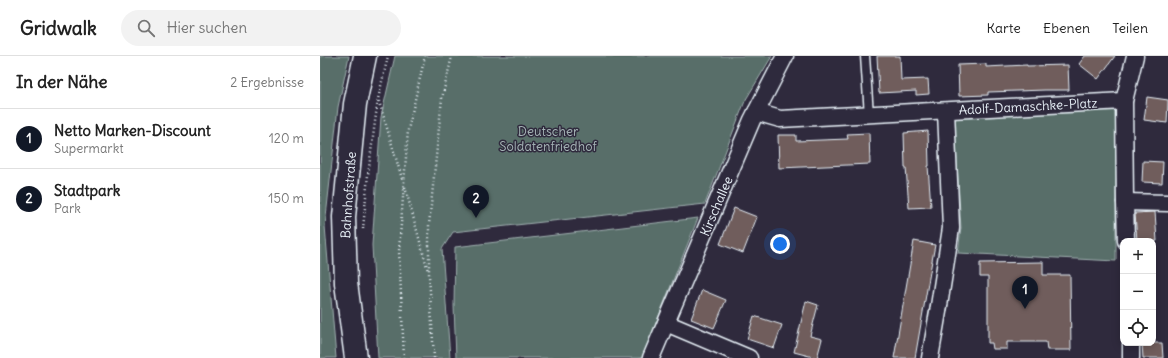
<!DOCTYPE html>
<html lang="de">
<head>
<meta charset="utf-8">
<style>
	body { margin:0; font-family:Delius,sans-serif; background:#f2f2f2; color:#222 }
	.controls { position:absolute; right:12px; bottom:12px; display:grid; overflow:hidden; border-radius:8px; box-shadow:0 2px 10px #0003 }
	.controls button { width:36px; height:36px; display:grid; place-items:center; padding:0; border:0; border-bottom:1px solid #e0e0e0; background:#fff; color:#222; font:20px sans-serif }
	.you { position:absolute; left:460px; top:188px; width:14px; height:14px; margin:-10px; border:3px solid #fff; border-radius:50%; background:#1a73e8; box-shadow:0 0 0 6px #1a73e833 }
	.badge { display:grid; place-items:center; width:26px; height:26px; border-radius:50%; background:#111827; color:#fff; font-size:13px; font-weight:700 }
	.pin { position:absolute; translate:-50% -33px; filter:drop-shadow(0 1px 2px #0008) }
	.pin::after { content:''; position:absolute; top:21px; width:14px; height:12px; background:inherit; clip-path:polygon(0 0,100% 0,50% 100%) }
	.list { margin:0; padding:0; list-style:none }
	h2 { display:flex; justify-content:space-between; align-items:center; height:52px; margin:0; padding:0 16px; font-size:17px }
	h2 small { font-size:13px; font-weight:400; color:#767676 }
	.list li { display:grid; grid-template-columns:26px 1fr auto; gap:12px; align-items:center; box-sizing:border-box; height:60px; padding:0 16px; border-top:1px solid #e0e0e0 }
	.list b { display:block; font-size:15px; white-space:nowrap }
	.list p { margin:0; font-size:13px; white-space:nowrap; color:#767676 }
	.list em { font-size:13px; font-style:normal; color:#767676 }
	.icon { flex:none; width:22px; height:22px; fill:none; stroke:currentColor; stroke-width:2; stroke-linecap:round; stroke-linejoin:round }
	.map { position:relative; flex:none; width:848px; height:302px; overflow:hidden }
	header { display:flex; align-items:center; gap:24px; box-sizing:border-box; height:56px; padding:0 20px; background:#fff; border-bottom:1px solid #e0e0e0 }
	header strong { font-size:19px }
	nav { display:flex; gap:22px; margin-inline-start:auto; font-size:14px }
	.search { width:280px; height:36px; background:#f2f2f2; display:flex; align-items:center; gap:10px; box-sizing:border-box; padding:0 14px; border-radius:22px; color:#767676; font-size:15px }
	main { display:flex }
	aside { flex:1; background:#fff }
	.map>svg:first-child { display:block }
	.green { fill:#586e69; stroke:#a0b0b0 }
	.building { fill:#6f5d5c; stroke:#e8f1f8 }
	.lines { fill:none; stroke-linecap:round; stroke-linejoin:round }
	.lane-casing { stroke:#e8f1f8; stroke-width:11 }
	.street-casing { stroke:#e8f1f8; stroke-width:19 }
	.secondary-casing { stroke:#e8f1f8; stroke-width:25 }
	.path { stroke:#e8f1f8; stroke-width:2.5; stroke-dasharray:1 3; stroke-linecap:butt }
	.lane { stroke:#2f2a3d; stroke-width:8 }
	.street { stroke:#2f2a3d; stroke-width:16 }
	.secondary { stroke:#2f2a3d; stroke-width:22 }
	.labels { text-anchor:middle; stroke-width:3; stroke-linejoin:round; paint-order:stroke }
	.street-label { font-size:13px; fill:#e8f1f8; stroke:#2f2a3d }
	.park-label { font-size:13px; fill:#a7b6b8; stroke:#2f2a3d }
</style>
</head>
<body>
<header>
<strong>Gridwalk</strong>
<div class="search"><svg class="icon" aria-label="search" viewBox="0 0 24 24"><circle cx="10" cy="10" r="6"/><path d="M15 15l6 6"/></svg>Hier suchen</div>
<nav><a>Karte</a><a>Ebenen</a><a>Teilen</a></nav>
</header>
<main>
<aside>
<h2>In der Nähe<small>2 Ergebnisse</small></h2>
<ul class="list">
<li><span class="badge">1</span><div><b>Netto Marken-Discount</b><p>Supermarkt</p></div><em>120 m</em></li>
<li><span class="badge">2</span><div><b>Stadtpark</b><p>Park</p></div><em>150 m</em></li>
</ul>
</aside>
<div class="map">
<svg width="848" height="302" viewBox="0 0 848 302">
	<rect width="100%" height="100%" fill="#2f2a3d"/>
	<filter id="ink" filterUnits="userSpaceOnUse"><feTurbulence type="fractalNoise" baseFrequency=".025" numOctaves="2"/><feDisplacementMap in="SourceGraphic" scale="8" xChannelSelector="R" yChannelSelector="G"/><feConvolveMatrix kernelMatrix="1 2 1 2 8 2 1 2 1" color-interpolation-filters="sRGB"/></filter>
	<g filter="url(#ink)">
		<!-- green -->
		<g class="green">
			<path d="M 0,0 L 29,0 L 18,51 L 5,170 L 16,302 L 0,302 Z"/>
			<path d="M 75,0 L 452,0 L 425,45 L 385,148 L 133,176 L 122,193 L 130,302 L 58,302 L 52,189 L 61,61 Z"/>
			<path d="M 796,52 L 796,205 L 638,197 L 641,172 L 634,59 Z"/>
			<path d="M 378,162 L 322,302 L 136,302 L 134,250 L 135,191 Z"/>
		</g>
		<!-- building -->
		<g class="building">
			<path d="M 557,0 L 580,0 L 581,24 L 608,23 L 609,38 L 596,39 L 596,35 L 559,37 Z"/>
			<path d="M 765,0 L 795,0 L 778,23 L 759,8 Z"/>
			<path d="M 666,8 L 666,11 L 707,9 L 707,10 L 748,9 L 749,34 L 725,34 L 668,36 L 668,39 L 639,40 L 638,9 Z"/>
			<path d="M 827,41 L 848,44 L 847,67 L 824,64 Z"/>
			<path d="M 608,75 L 609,110 L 608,110 L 611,151 L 589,152 L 586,111 L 585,111 L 584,77 Z"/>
			<path d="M 549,77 L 550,108 L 459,112 L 458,79 L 476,79 L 476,85 L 528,83 L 527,78 Z"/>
			<path d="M 823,105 L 843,106 L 842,127 L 822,126 Z"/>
			<path d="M 414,152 L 437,161 L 423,197 L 400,188 Z"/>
			<path d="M 835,156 L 837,185 L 817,185 L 815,157 Z"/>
			<path d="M 594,185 L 615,189 L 611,210 L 595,302 L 574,302 Z"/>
			<path d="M 723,206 L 723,219 L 750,219 L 751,294 L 727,294 L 726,286 L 687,286 L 687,293 L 673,293 L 672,287 L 668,287 L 668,221 L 660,221 L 660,207 Z"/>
			<path d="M 382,234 L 406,244 L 394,272 L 371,263 Z"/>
			<path d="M 486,245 L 498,249 L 490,280 L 502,283 L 497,302 L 474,296 Z"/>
			<path d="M 434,260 L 462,269 L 454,292 L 427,283 Z"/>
			<path d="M 822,287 L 842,287 L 843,302 L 823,302 Z"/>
		</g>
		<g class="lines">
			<!-- lane casing -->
			<g class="lane-casing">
				<path id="lane" d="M 545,0 L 549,59"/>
			</g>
			<!-- street casing -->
			<g class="street-casing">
				<g id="street">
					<path d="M 436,56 L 460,63 L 804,45"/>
					<path d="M 805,146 L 848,147"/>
					<path d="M 806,185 L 805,146 L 804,45 L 815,0"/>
					<path d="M 346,267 L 429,302"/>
					<path d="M 811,287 L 811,302"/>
					<path d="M 331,302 L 432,64 L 465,0"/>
					<path d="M 610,302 L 619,250 L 631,172 L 626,55"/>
				</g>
			</g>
			<!-- secondary casing -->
			<g class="secondary-casing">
				<path id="secondary" d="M 36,302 L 26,227 L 24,161 L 35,48 L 45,0"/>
			</g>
			<!-- path -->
			<g class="path">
				<path d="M 59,45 L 83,126"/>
				<path d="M 85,131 L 108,215"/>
				<path d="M 43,173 L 48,119 L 58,43 L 68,0"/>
				<path d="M 84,302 L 79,195 L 88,74 L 105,0"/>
				<path d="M 114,302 L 109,219 L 109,169 L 122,42 L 132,0"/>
			</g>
			<!-- lane -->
			<use href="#lane" class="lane"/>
			<!-- street -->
			<use href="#street" class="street"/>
			<!-- secondary -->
			<use href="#secondary" class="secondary"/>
		</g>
	</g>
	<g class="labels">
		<!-- street labels -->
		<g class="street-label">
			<text transform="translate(708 50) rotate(-3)" y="5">Adolf-Damaschke-Platz</text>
			<text transform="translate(28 139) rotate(-86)" y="5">Bahnhofstraße</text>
			<text transform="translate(396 150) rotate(-67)" y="5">Kirschallee</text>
		</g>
		<!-- park labels -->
		<g class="park-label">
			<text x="228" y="80">Deutscher<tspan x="228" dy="15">Soldatenfriedhof</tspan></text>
		</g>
	</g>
</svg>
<div class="controls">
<button>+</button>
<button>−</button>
<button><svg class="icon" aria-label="locate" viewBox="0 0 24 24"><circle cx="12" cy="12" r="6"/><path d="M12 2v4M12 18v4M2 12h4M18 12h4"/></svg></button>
</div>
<div class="you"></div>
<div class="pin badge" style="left:705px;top:253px">1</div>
<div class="pin badge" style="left:156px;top:162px">2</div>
</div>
</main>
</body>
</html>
